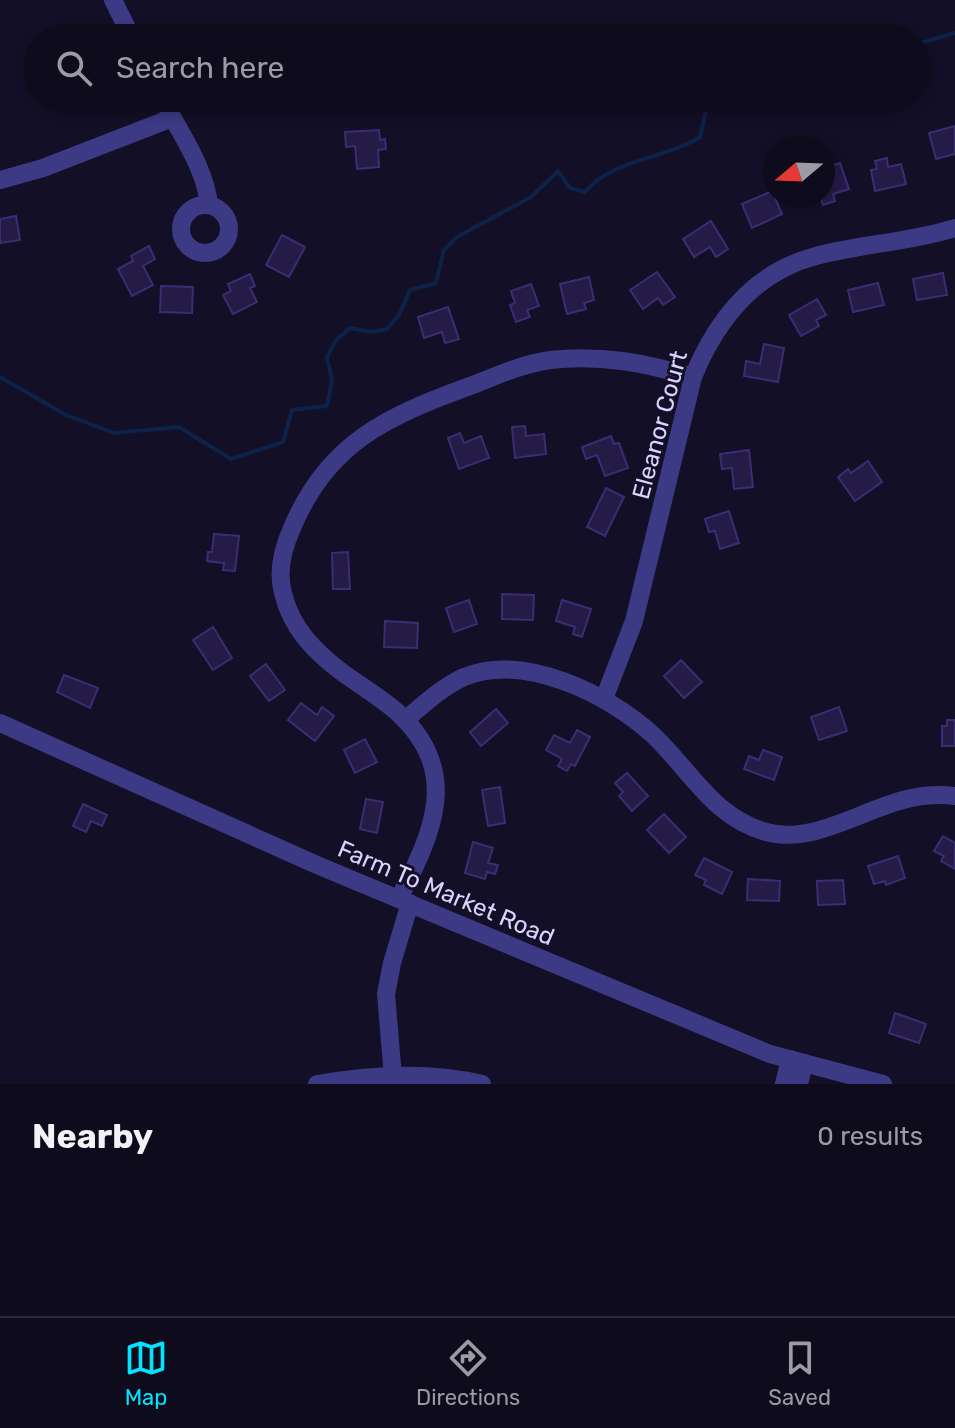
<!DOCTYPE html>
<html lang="en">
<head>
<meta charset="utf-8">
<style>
	body { margin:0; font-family:Rubik,sans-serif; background:#171425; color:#f1f3f6 }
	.compass { position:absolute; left:763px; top:136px; width:72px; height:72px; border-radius:50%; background:#0e0b1c; box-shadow:0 4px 12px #0003; rotate:251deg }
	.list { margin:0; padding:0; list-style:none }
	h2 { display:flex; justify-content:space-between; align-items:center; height:104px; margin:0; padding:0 32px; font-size:34px }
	h2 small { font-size:26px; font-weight:400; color:#9b9ba3 }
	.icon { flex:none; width:44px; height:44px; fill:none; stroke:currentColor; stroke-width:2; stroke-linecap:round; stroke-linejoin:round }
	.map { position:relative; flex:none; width:955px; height:1084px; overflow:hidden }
	.search { position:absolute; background:#0e0b1c; box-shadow:0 4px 12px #0003; left:24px; right:24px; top:24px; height:88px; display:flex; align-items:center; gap:20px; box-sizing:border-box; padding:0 28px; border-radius:44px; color:#9b9ba3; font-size:30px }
	.sheet { height:232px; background:#0e0b1c }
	nav { display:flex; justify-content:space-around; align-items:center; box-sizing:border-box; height:112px; border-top:2px solid #2e2b3b; background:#0e0b1c; font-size:22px; color:#9b9ba3 }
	nav a { display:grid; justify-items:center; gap:4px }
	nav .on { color:#00e5ff }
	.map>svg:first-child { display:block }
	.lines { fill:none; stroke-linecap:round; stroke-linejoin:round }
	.stream { stroke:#0c2248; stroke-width:4 }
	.building { fill:#241b47; stroke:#3b2d73; stroke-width:2 }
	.minor { stroke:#3d3a85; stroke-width:18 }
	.labels { text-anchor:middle; stroke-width:6; stroke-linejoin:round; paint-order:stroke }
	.street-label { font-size:24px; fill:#d9d4ff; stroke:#130f26 }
</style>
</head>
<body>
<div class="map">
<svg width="955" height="1084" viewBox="0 0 955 1084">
	<rect width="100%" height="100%" fill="#130f26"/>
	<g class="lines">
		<!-- stream -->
		<g class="stream">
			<path d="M 917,44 L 955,33"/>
			<path d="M 0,377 L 66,415 L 114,433 L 179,427 L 231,459 L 283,442 L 292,410 L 327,406 L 332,381 L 327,357 L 336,340 L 350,328 L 371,332 L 387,329 L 399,315 L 410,290 L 436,283 L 444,250 L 457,237 L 531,197 L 558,171 L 570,188 L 585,192 C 612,159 665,159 700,137 L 707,106 L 719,98"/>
		</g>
	</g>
	<!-- building -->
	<g class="building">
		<path d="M 955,126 L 955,154 L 936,159 L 929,133 Z"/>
		<path d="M 379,130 L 380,140 L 385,139 L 386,149 L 378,150 L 379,167 L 357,169 L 355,146 L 346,147 L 345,132 Z"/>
		<path d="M 887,158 L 888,167 L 901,164 L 906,184 L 875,191 L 871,170 L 877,169 L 875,161 Z"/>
		<path d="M 840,163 L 849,189 L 833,194 L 835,201 L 823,205 L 820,196 L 823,196 L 823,174 L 831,171 L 830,166 Z"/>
		<path d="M 772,191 L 782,214 L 752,228 L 742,204 Z"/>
		<path d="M 16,216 L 20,240 L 0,243 L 0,219 Z"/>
		<path d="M 711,221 L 728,249 L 716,257 L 710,247 L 694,257 L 683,239 Z"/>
		<path d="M 282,235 L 305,247 L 289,277 L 266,265 Z"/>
		<path d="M 149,246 L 155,259 L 143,266 L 153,285 L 132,296 L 118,269 L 133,261 L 131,256 Z"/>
		<path d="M 657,272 L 675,297 L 663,305 L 658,298 L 643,309 L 630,290 Z"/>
		<path d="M 943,273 L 947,295 L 917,300 L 913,279 Z"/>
		<path d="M 250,274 L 255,286 L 250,288 L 257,302 L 233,314 L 223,295 L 231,291 L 228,284 Z"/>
		<path d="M 589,277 L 594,300 L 584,303 L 586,309 L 567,314 L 560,284 Z"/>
		<path d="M 878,283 L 884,305 L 853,312 L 848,290 Z"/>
		<path d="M 531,284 L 539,306 L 527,310 L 530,317 L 516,322 L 510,305 L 515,303 L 511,291 Z"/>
		<path d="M 161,286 L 193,287 L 192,313 L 160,312 Z"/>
		<path d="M 817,299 L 826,315 L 816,320 L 819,326 L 801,336 L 789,315 Z"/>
		<path d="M 448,307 L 459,339 L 445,343 L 442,332 L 424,338 L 418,317 Z"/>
		<path d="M 764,344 L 784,348 L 778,382 L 744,376 L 746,361 L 760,364 Z"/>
		<path d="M 525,426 L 526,436 L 544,434 L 546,454 L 515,458 L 512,427 Z"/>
		<path d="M 460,433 L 464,443 L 481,436 L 489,458 L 459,469 L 448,438 Z"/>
		<path d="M 611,436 L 614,444 L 619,443 L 628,468 L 605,476 L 597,455 L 586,459 L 582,447 Z"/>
		<path d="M 749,450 L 753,487 L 734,489 L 732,468 L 722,469 L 720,454 Z"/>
		<path d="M 868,461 L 882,482 L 855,501 L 838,477 L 848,469 L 851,473 Z"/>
		<path d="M 606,488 L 624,497 L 605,536 L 587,527 Z"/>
		<path d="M 729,511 L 739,543 L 720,549 L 715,531 L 709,532 L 705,519 Z"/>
		<path d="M 214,534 L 239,536 L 235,571 L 223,570 L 224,563 L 207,561 L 208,552 L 212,552 Z"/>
		<path d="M 348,552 L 350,589 L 333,589 L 332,553 Z"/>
		<path d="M 502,594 L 534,595 L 533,620 L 502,619 Z"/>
		<path d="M 469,600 L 477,624 L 454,632 L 446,608 Z"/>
		<path d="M 562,600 L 591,609 L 582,637 L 573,634 L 575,627 L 556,621 Z"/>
		<path d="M 385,621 L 418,623 L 417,648 L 384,647 Z"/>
		<path d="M 213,627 L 232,658 L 213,670 L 193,640 Z"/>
		<path d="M 681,660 L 702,682 L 684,698 L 664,676 Z"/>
		<path d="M 266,664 L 285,690 L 269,701 L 250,676 Z"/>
		<path d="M 64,675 L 98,688 L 90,708 L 57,692 Z"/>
		<path d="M 301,703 L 317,715 L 322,707 L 334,716 L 315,741 L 288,720 Z"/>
		<path d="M 839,707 L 847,731 L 819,740 L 811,717 Z"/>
		<path d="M 496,709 L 508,723 L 481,746 L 470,732 Z"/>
		<path d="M 947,720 L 955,720 L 955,746 L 942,746 L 942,726 L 947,726 Z"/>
		<path d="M 577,730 L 590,737 L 575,766 L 571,764 L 567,771 L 558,766 L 562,759 L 546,750 L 554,735 L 570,743 Z"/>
		<path d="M 365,739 L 377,762 L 355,773 L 344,750 Z"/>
		<path d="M 763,750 L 782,757 L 774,780 L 744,769 L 749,756 L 759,760 Z"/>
		<path d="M 627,773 L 648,796 L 632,811 L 619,796 L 623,792 L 615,783 Z"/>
		<path d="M 500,787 L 505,823 L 488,826 L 482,790 Z"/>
		<path d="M 366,799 L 383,802 L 377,833 L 360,829 Z"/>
		<path d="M 83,804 L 107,815 L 102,826 L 91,821 L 86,832 L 73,826 Z"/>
		<path d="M 664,814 L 686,837 L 669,853 L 647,830 Z"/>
		<path d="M 943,836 L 955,843 L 955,869 L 941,861 L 944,856 L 934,851 Z"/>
		<path d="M 473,842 L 493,848 L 488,863 L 498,865 L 495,874 L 487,872 L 485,879 L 465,873 Z"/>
		<path d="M 898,856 L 905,878 L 886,885 L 885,881 L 874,884 L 868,866 Z"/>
		<path d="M 704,858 L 732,872 L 722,894 L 704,885 L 706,880 L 695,875 Z"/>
		<path d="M 748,879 L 780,881 L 779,901 L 747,900 Z"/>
		<path d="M 843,880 L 845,904 L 818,905 L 817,881 Z"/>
		<path d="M 895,1013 L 926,1024 L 919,1043 L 889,1033 Z"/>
	</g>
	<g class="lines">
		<!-- minor -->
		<g class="minor">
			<path d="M 113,0 L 132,38"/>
			<path d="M 162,98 C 179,132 205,166 209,205"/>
			<path d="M 0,180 L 43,168 L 172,118"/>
			<circle cx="205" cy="229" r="24"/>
			<path d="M 604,699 L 634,621 L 693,377 C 716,321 754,272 816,256 C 861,244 910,242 955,228"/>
			<path d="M 405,720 C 423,705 442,687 464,677 C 524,652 610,695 653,735 C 691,771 713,817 766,832 C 813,845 863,809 907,799 C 923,795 939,794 955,796"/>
			<path d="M 0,723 L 317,865 L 770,1054 L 883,1084"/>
			<path d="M 399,898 C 433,833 462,771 397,712 C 381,698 361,686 343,673 C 315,652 291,628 283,593 C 277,571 283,548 292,528 C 328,442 388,416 470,386 C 496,376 522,364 550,360 C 600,354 645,363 693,377"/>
			<path d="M 393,1077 L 386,994 L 392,963 L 410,903"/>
			<path d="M 317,1084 C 370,1075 430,1071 482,1084"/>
			<path d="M 784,1084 L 790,1059"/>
			<path d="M 799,1084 L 804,1063"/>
		</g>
	</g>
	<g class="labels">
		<!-- street labels -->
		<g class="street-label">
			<text transform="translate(660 425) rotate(-75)" y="8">Eleanor Court</text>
			<text transform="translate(446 893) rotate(23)" y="8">Farm To Market Road</text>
		</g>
	</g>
</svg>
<svg class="compass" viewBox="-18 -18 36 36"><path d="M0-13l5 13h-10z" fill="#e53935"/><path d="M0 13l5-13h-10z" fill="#9b9ba3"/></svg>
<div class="search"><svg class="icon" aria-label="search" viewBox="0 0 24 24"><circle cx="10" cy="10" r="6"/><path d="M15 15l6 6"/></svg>Search here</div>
</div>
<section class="sheet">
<h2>Nearby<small>0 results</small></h2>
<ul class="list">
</ul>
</section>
<nav>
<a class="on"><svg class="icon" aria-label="map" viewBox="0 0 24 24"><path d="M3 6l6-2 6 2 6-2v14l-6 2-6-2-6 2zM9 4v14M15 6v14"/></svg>Map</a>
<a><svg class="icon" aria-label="directions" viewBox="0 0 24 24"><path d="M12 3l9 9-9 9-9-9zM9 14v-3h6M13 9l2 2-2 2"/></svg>Directions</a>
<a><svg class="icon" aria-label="saved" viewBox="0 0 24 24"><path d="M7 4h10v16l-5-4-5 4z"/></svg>Saved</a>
</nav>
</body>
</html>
